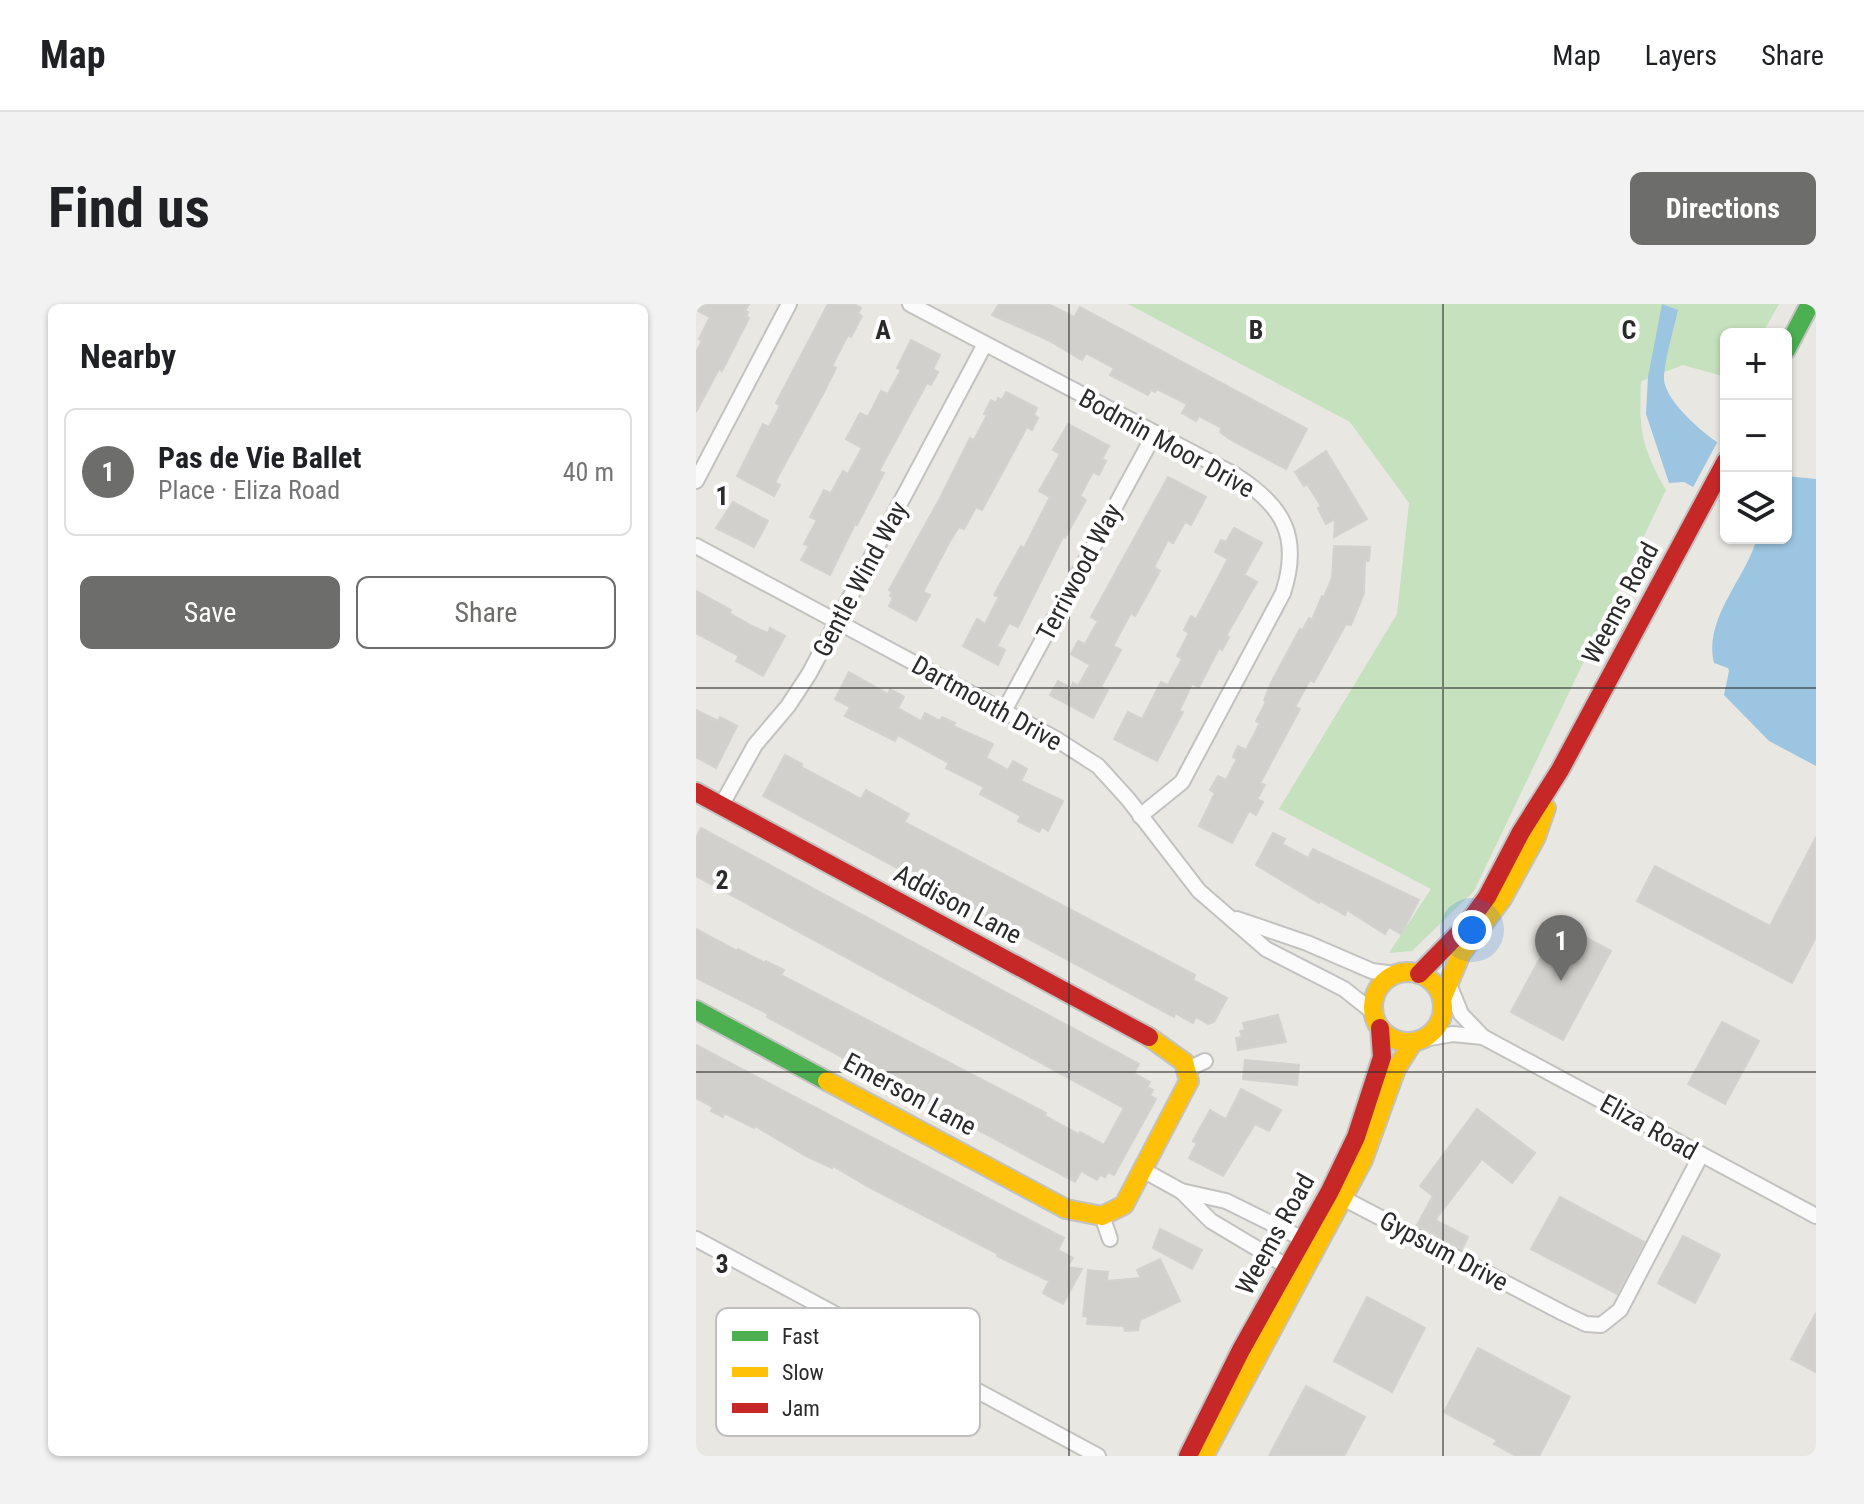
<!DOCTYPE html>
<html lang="en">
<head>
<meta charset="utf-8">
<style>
	body { margin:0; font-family:"Roboto Condensed",sans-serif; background:#f2f2f2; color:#202124 }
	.controls { position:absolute; right:24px; top:24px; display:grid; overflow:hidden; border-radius:12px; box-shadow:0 2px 6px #0004 }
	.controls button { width:72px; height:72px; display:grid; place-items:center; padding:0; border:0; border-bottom:2px solid #e0e0e0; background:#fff; color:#202124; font:40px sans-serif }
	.you { position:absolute; left:776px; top:626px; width:28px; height:28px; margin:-20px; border:6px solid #fff; border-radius:50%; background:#1a73e8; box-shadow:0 0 0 12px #1a73e833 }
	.badge { display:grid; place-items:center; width:52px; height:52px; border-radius:50%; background:#6d6d6b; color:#fff; font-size:26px; font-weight:700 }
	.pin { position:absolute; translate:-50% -66px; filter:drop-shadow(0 2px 4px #0008) }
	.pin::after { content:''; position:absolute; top:42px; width:28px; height:24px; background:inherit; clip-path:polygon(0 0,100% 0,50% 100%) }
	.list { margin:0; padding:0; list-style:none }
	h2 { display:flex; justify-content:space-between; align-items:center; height:104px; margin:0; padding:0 32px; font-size:34px }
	h2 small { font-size:26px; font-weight:400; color:#757577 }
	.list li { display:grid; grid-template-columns:52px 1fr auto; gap:24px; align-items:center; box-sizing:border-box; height:128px; margin:0 16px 16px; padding:0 16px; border:2px solid #e0e0e0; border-radius:12px }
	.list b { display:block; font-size:30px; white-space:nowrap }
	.list p { margin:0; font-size:26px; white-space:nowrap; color:#757577 }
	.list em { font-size:26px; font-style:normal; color:#757577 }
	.actions { display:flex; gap:16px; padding:24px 32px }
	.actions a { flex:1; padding:18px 0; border:2px solid #6d6d6b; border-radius:12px; text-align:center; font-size:28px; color:#6d6d6b }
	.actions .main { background:#6d6d6b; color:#fff }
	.icon { flex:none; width:44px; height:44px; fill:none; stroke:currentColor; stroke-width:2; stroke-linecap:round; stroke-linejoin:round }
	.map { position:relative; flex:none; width:1120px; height:1152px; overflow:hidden; border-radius:12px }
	header { display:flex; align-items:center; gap:48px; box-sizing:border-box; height:112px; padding:0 40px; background:#fff; border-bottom:2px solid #e0e0e0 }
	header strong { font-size:38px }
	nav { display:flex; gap:44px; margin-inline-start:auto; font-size:28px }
	.intro { display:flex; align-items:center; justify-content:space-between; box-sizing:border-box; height:192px; padding:0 48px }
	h1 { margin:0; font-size:56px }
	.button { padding:20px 36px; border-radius:12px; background:#6d6d6b; color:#fff; font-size:28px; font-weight:700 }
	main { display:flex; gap:48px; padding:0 48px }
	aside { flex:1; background:#fff; border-radius:12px; box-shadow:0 2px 6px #0004 }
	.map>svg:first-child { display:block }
	.green { fill:#c6e1be }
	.water { fill:#9cc5e2 }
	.pier { fill:#e8e7e2 }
	.building { fill:#d1d0cc; stroke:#d3d2ce; stroke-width:2 }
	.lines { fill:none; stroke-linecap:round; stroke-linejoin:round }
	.street-casing { stroke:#c2c2c1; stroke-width:18 }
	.fast-casing { stroke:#c2c2c1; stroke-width:22 }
	.slow-casing { stroke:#c2c2c1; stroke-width:22 }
	.jam-casing { stroke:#c2c2c1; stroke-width:22 }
	.street { stroke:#fcfbfb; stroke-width:14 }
	.fast { stroke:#4caf50; stroke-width:18 }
	.slow { stroke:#ffc107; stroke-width:18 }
	.jam { stroke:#c62828; stroke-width:18 }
	.grid { fill:none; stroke:#2b2b2b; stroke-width:2; stroke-opacity:0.55 }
	.labels { text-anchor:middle; stroke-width:8; stroke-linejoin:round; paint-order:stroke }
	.street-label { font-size:26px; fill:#2b2b2b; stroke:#fff }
	.key { fill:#fff; stroke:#bfbfbf; stroke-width:2 }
	.key-label { font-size:22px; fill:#2b2b2b }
	.grid-label { font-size:26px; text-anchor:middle; font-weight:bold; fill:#2b2b2b; stroke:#fff; stroke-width:8; stroke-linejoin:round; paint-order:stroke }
</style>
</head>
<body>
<header>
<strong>Map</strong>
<nav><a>Map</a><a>Layers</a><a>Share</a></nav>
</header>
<div class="intro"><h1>Find us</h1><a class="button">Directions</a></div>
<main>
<aside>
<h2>Nearby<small></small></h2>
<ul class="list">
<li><span class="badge">1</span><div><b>Pas de Vie Ballet</b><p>Place · Eliza Road</p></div><em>40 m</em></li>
</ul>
<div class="actions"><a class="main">Save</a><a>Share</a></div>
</aside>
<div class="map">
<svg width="1120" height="1152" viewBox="0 0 1120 1152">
	<rect width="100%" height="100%" fill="#e8e7e2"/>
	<!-- green -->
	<path class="green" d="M 432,0 L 1083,0 L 1066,30 L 1030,30 L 1030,73 L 987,61 L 945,77 C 943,127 945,142 970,186 L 778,587 L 716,647 L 693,649 L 735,585 L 583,505 L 701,310 L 713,199 L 654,118 Z"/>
	<!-- water -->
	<g class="water">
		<path d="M 966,0 L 982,6 C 978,24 968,58 968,75 C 969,98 1011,133 1030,144 L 1030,201 L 988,178 L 973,179 L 950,110 L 952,73 Z"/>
		<path d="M 1090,172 L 1120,175 L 1120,462 L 1073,437 L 1028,391 L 1033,367 L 1032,364 L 1018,359 C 1007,314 1050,275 1061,234 L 1090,234 Z"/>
	</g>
	<!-- pier -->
	<path class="pier" d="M 1023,135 L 1030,139 L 1030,184 L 1021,201 L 995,187 Z"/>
	<!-- building -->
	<g class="building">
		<path d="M 0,0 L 53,0 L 49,7 L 52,8 L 50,13 L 53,14 L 26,67 L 23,65 L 0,108 L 0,48 L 6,37 L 3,35 L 14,13 L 0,6 Z"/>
		<path d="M 132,0 L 158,0 L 165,4 L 162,9 L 166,12 L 155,33 L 152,31 L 136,62 L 140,64 L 127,90 L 79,178 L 84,181 L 78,192 L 41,172 L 67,120 L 73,123 L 84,102 L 80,99 Z"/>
		<path d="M 303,0 L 352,0 L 378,13 L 384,3 L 611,125 L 590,165 L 535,136 L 524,128 L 526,124 L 503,112 L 500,117 L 486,109 L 491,100 L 461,85 L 459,88 L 455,86 L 452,91 L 414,71 L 418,64 L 390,49 L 386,56 L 352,36 L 296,11 Z"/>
		<path d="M 215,36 L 244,51 L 237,65 L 242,68 L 235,81 L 231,79 L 183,167 L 188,169 L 161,221 L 159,220 L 134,271 L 105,256 L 113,242 L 108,240 L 121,216 L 114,213 L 128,186 L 135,189 L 147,167 L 152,170 L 166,144 L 150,135 L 164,109 L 172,113 L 185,87 L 192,90 L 205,66 L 201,64 Z"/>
		<path d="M 310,88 L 341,104 L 338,111 L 342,114 L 336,126 L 331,123 L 286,206 L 280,203 L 268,225 L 263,223 L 254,237 L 227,288 L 234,291 L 220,317 L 193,302 L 197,294 L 194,292 L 196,288 L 193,286 L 243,196 L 274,134 L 278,136 L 291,111 L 288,110 L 295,96 L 300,99 L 302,94 L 306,96 Z"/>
		<path d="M 372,120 L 413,142 L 406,155 L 410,157 L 403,171 L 397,168 L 384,192 L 390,196 L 369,234 L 367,233 L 322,323 L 313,319 L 301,342 L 309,346 L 302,361 L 267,342 L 281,315 L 289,320 L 303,293 L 298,291 L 325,242 L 328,244 L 354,193 L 343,187 L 364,150 L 357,146 Z"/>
		<path d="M 630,147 L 671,215 L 638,233 L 639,215 L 630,220 L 622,204 L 625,202 L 611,180 L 608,182 L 599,168 Z"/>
		<path d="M 472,173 L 510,193 L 495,221 L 489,218 L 477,239 L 472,236 L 458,263 L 464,267 L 439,312 L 435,309 L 417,342 L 425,346 L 405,383 L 412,386 L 397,414 L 354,391 L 362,377 L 375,384 L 377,379 L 382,382 L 394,361 L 375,350 L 382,337 L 389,340 L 402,317 L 395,313 Z"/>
		<path d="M 37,198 L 72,217 L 58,243 L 20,224 Z"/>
		<path d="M 538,224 L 566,239 L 548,271 L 561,278 L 530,332 L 533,333 L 526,346 L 523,344 L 503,383 L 496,380 L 483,407 L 487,408 L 461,457 L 418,435 L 432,408 L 446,415 L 465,378 L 472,381 L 486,355 L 481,352 L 493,329 L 488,326 L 495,312 L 500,315 L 532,255 L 519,248 L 525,236 L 530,238 Z"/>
		<path d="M 638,242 L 674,243 L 673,257 L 669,257 L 668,289 L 655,321 L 650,320 L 618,378 L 614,376 L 599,403 L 604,405 L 564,479 L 569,481 L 561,495 L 567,498 L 560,511 L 553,507 L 536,539 L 503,522 L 519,489 L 514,486 L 522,472 L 530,476 L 541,455 L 537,453 L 542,442 L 550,446 L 564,419 L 560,417 L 570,398 L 568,396 L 576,377 L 604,325 L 606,327 L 613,314 L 616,316 L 626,292 L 628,293 L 636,274 Z"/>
		<path d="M 0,287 L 35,306 L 33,309 L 58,323 L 72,329 L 74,324 L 89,332 L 67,372 L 40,357 L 43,352 L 0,329 Z"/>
		<path d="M 153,368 L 192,390 L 194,385 L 208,393 L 202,404 L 225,417 L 229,409 L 244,417 L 246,413 L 259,419 L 257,422 L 297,440 L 290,454 L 312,466 L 317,457 L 331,465 L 325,477 L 367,497 L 352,527 L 346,523 L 343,528 L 322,517 L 325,512 L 284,490 L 288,483 L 250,464 L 253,459 L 202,431 L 199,437 L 149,412 L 154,403 L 139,395 Z"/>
		<path d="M 0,406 L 22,417 L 24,413 L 41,422 L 20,464 L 0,453 Z"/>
		<path d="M 89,451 L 106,460 L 105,463 L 165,495 L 170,486 L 213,510 L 208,518 L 499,671 L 497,676 L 531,694 L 518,718 L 512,720 L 500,713 L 497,719 L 479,709 L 478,713 L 67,492 Z"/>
		<path d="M 5,524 L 443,760 L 438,769 L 454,778 L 451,783 L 457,786 L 454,791 L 460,795 L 418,871 L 412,868 L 409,873 L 404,871 L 401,876 L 385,867 L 379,878 L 71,713 L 72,710 L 0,674 L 0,625 L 41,647 L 42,645 L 69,659 L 70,657 L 88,666 L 85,671 L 350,809 L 349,812 L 382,830 L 384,828 L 408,841 L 428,804 L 0,572 L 0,534 Z"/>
		<path d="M 577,529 L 589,535 L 586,540 L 612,554 L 617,545 L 723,596 L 705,630 L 693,623 L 689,630 L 651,606 L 649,611 L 624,597 L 623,599 L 560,561 Z"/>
		<path d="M 1120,533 L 1120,633 L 1096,679 L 941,597 L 959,562 L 1074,622 Z"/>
		<path d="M 863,619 L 915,647 L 867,736 L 815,708 Z"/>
		<path d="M 582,711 L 590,738 L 542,746 L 540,734 L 546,733 L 544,727 L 549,726 L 547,719 Z"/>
		<path d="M 1026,718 L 1063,737 L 1029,800 L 992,780 Z"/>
		<path d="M 0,741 L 368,934 L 362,946 L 377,954 L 371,963 L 386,965 L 367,1000 L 347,989 L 353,977 L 301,952 L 302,950 L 171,882 L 137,862 L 136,864 L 110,852 L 59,822 L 58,824 L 28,809 L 27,813 L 15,807 L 17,803 L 0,794 Z"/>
		<path d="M 549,756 L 603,761 L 601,781 L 547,775 Z"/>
		<path d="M 545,785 L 585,806 L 573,827 L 559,820 L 527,872 L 493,854 L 501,839 L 497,837 L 514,806 L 530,815 Z"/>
		<path d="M 781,805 L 839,849 L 816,879 L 786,855 L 739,916 L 772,933 L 766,945 L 721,921 L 737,892 L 724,882 Z"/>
		<path d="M 864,893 L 948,938 L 921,990 L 835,945 Z"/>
		<path d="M 464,925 L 506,946 L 496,965 L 457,944 Z"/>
		<path d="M 987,932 L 1024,951 L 999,999 L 962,979 Z"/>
		<path d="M 464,955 L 484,997 L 444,1016 L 442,1026 L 429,1027 L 428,1022 L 391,1020 L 392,1013 L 387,1012 L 392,966 L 412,968 L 411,977 L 445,974 L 441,966 Z"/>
		<path d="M 671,993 L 729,1024 L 696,1088 L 638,1057 Z"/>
		<path d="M 1120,1009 L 1120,1068 L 1095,1055 Z"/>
		<path d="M 782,1044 L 874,1093 L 843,1152 L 820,1152 L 798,1140 L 801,1136 L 748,1108 Z"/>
		<path d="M 610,1082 L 669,1113 L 648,1152 L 573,1152 Z"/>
	</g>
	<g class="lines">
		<!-- street casing -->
		<g class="street-casing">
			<g id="street">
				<path d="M 214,0 L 539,171 C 588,202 605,233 587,289 L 486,478 L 444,512"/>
				<path d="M 0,177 L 93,0"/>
				<path d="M 0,242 L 360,435 L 402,462 L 432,495 L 503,587 L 570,645 L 648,685 L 677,708"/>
				<path d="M 308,407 L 459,129"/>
				<path d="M 25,502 L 59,441 L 92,402 L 113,370 L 289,40"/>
				<path d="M 541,615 L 611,639 L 676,667 L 699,670"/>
				<path d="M 752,678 L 765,710 L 787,733 L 1120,912"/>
				<path d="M 728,735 L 757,730 L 787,733"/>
				<path d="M 490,766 L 509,757"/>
				<path d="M 447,866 L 485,887 L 530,897 L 607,935"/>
				<path d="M 485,887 L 515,917 L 592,963"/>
				<path d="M 641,891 L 867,1009 L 890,1020 L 905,1021 L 924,1006 L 1005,851"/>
				<path d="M 406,912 L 414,935"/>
				<path d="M 0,935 L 402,1152"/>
			</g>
		</g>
		<!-- fast casing -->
		<g class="fast-casing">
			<g id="fast">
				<path d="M 1090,46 L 1114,0"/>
				<path d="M 0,706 L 131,777"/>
			</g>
		</g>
		<!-- slow casing -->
		<g class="slow-casing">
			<g id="slow">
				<circle cx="712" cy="703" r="35"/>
				<path d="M 746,695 L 765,650 L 806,595 L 840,533 L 850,504"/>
				<path d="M 131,777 L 370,905 L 406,912 L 428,901 L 493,777 L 488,758 L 453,733"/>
				<path d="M 508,1152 L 667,856 L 700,765 L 717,738"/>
			</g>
		</g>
		<!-- jam casing -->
		<g class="jam-casing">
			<g id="jam">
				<path d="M 0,488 L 453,733"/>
				<path d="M 723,670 L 769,623 L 791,593 L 825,528 L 864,466 L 1030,157"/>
				<path d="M 492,1152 L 545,1046 L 634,887 L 660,833 L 686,753 L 684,724"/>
			</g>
		</g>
		<!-- street -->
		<use href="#street" class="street"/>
		<!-- fast -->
		<use href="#fast" class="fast"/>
		<!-- slow -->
		<use href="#slow" class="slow"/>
		<!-- jam -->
		<use href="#jam" class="jam"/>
	</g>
	<!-- grid -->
	<path class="grid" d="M 373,0 L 373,1152M 747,0 L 747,1152M 0,384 L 1120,384M 0,768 L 1120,768"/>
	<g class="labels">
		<!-- street labels -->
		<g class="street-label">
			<text transform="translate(471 139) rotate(29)" y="9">Bodmin Moor Drive</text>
			<text transform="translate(383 268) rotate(-62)" y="9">Terriwood Way</text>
			<text transform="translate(164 275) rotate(-62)" y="9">Gentle Wind Way</text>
			<text transform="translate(924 299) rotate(-62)" y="9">Weems Road</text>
			<text transform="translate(291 399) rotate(29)" y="9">Dartmouth Drive</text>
			<text transform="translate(262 600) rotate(28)" y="9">Addison Lane</text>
			<text transform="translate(214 790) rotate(28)" y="9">Emerson Lane</text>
			<text transform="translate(953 823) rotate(29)" y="9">Eliza Road</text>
			<text transform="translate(579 930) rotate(-61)" y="9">Weems Road</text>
			<text transform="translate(748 947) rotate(28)" y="9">Gypsum Drive</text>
		</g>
	</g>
	<!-- legend -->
	<rect x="20" y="1004" width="264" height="128" rx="12" class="key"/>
	<rect x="36" y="1027" width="36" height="10" fill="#4caf50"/>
	<rect x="36" y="1063" width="36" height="10" fill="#ffc107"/>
	<rect x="36" y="1099" width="36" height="10" fill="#c62828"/>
	<g class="key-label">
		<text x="86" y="1040">Fast</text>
		<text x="86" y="1076">Slow</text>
		<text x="86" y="1112">Jam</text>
	</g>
	<g class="grid-label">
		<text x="187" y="35">A</text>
		<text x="560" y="35">B</text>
		<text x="933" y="35">C</text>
		<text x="26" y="201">1</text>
		<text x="26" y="585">2</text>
		<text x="26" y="969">3</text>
	</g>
</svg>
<div class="controls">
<button>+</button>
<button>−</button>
<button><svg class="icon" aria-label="layers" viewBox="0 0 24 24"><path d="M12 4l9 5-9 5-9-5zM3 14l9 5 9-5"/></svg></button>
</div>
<div class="you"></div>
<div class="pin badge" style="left:865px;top:677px">1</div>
</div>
</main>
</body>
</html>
